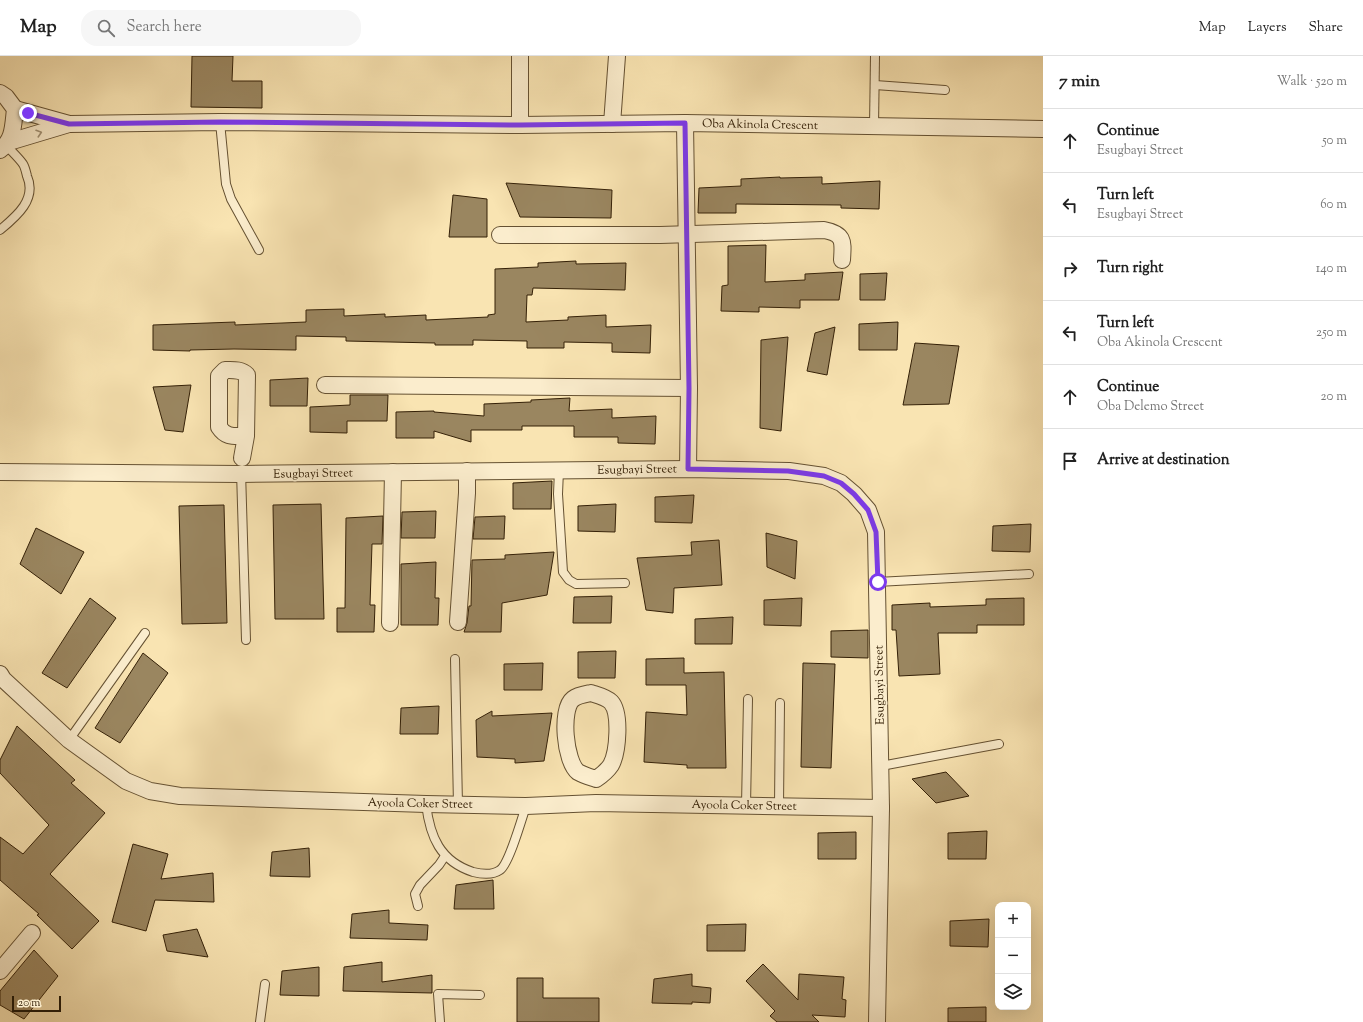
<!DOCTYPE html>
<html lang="en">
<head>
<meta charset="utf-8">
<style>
	body { margin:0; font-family:"Sorts Mill Goudy",serif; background:#f6f6f6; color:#222 }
	.controls { position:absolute; right:12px; bottom:12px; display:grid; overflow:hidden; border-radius:8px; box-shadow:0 4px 16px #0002 }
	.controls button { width:36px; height:36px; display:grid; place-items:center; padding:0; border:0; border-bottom:1px solid #e0e0e0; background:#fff; color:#222; font:20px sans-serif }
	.scale { position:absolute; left:12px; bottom:10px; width:49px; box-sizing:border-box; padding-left:4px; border:2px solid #342007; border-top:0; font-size:11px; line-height:14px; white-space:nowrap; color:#342007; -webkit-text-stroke:3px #fbedcd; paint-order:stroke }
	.stop { position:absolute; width:12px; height:12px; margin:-9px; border:3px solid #7c3aed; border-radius:50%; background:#fff }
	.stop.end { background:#7c3aed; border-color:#fff; box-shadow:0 1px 4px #0008 }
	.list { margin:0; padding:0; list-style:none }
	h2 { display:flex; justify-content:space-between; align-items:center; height:52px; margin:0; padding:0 16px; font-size:17px }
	h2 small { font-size:13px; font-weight:400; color:#767676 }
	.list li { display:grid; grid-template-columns:26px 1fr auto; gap:12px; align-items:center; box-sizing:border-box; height:64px; padding:0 16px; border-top:1px solid #e0e0e0 }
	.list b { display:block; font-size:15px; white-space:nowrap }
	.list p { margin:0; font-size:13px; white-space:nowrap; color:#767676 }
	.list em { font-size:13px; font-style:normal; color:#767676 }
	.icon { flex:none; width:22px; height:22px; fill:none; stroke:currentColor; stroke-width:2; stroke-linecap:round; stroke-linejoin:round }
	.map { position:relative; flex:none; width:1043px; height:966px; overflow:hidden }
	header { display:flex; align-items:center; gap:24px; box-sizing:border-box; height:56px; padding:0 20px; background:#fff; border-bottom:1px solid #e0e0e0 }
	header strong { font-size:19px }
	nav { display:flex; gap:22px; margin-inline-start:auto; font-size:14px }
	.search { width:280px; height:36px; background:#f6f6f6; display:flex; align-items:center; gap:10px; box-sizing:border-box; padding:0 14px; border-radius:16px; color:#767676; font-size:15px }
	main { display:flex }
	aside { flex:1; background:#fff }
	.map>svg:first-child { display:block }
	.building { fill:#9a8660; stroke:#342007 }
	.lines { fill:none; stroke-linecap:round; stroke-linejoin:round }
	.service-casing { stroke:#655132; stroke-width:10 }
	.minor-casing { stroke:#655132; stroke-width:18 }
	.service { stroke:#fbedcd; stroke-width:8 }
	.minor { stroke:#fbedcd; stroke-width:16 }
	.oneway { stroke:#a19174 }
	.route { stroke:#7c3aed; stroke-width:5 }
	.labels { text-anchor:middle; stroke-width:3.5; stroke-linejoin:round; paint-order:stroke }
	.street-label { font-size:12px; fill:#342007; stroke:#fbedcd }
</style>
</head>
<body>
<header>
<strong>Map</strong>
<div class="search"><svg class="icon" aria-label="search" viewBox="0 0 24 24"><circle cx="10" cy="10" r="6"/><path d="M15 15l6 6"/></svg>Search here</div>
<nav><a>Map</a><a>Layers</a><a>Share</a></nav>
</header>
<main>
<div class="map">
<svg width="1043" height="966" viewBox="0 0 1043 966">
	<rect width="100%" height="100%" fill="#f9e4b2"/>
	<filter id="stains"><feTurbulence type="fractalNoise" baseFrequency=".005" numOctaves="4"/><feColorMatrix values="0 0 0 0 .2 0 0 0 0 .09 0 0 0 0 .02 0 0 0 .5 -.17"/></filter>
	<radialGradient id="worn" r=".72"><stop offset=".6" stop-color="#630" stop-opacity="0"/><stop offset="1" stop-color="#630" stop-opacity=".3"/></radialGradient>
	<!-- building -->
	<g class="building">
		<path d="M 192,0 L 233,0 L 232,25 L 262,25 L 262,52 L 191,51 Z"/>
		<path d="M 780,121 L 780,122 L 822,121 L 822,128 L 880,125 L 879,153 L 841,152 L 841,149 L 736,148 L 736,157 L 698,157 L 699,132 L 741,130 L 741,123 Z"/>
		<path d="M 506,127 L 612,134 L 611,162 L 520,161 Z"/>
		<path d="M 453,139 L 487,143 L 487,181 L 449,181 Z"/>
		<path d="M 766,189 L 765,226 L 805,224 L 805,218 L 843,216 L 839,244 L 800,244 L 800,252 L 759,251 L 759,256 L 721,255 L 722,230 L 728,229 L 728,190 Z"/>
		<path d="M 576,205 L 576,208 L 626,207 L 625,234 L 533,232 L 532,239 L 527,239 L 526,266 L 568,264 L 568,261 L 606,259 L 606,271 L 651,269 L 650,297 L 612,296 L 612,287 L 564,286 L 564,292 L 527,292 L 527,285 L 473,284 L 473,289 L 435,289 L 435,287 L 346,285 L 346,281 L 296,280 L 296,294 L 234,293 L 190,294 L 190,295 L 153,294 L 153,269 L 235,266 L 235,269 L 306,266 L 306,254 L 344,253 L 344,260 L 385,258 L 385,261 L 426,259 L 426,264 L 488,261 L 488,259 L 495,258 L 495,213 L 538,211 L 538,207 Z"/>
		<path d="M 887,217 L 885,244 L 860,244 L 860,218 Z"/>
		<path d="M 898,266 L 897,294 L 859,294 L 859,268 Z"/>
		<path d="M 835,271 L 827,319 L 807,315 L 815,277 Z"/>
		<path d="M 788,281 L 781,375 L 760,372 L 761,284 Z"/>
		<path d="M 915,287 L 959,290 L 949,348 L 903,349 Z"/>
		<path d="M 308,322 L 307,350 L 270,350 L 270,324 Z"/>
		<path d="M 191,329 L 183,376 L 165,374 L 153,331 Z"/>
		<path d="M 350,339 L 388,339 L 387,365 L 347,365 L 347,377 L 310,376 L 310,351 L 350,349 Z"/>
		<path d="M 570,342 L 569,355 L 612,353 L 612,362 L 656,360 L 655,388 L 618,387 L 618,381 L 574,381 L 574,370 L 522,370 L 522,374 L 471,374 L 471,386 L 434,375 L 434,382 L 396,382 L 396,356 L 434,355 L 434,356 L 484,360 L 484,348 L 531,346 L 531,344 Z"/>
		<path d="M 552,425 L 551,453 L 513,453 L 513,427 Z"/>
		<path d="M 694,439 L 692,467 L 655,466 L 655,441 Z"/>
		<path d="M 321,448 L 324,563 L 275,563 L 273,449 Z"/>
		<path d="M 616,448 L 615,476 L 578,475 L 578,450 Z"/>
		<path d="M 224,449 L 227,567 L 182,568 L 179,450 Z"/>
		<path d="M 436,455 L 435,482 L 401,482 L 402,456 Z"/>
		<path d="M 383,460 L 382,488 L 372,488 L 370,549 L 375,549 L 374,576 L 337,576 L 337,552 L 345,552 L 346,462 Z"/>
		<path d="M 505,460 L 504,483 L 473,483 L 475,461 Z"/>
		<path d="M 1031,468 L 1030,496 L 992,495 L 993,470 Z"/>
		<path d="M 36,472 L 84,496 L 61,538 L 20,508 Z"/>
		<path d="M 766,477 L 797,485 L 795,523 L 767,511 Z"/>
		<path d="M 719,484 L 722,529 L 674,532 L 673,557 L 646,554 L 637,502 L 692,499 L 691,486 Z"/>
		<path d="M 554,496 L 547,539 L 502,547 L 501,576 L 464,576 L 467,567 L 469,550 L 471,550 L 472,504 L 505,503 L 505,499 Z"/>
		<path d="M 436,506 L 435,542 L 439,542 L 438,569 L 401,569 L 401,508 Z"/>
		<path d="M 612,540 L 611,567 L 573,567 L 574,541 Z"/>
		<path d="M 90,542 L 116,562 L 67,632 L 42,617 Z"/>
		<path d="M 802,542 L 801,570 L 764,569 L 764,544 Z"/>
		<path d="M 1024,542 L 1024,569 L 977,569 L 977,577 L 938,577 L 940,618 L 899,620 L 896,574 L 892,574 L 892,549 L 930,547 L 930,551 L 986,549 L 986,543 Z"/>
		<path d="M 733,561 L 732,588 L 695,588 L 695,563 Z"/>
		<path d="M 868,574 L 868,602 L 831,601 L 831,575 Z"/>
		<path d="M 616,595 L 615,622 L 578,622 L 578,596 Z"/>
		<path d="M 143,597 L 168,617 L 120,687 L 95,672 Z"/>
		<path d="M 684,602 L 684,617 L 724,616 L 726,712 L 687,712 L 687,709 L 644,706 L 646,656 L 687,659 L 686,629 L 646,629 L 646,603 Z"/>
		<path d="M 543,607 L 542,634 L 504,634 L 504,608 Z"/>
		<path d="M 803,607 L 835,608 L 831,712 L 801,711 Z"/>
		<path d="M 439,650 L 438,678 L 400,678 L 401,652 Z"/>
		<path d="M 492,655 L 492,660 L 552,657 L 544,705 L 515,707 L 515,703 L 477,701 L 476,664 Z"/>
		<path d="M 17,670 L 75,724 L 71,727 L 105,757 L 50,818 L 99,865 L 72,893 L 37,859 L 39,858 L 0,824 L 0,781 L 23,798 L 49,769 L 0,717 L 0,704 Z"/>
		<path d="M 946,716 L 969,740 L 936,747 L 912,723 Z"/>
		<path d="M 987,775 L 986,803 L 948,803 L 948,777 Z"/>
		<path d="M 856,776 L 856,803 L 818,803 L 818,777 Z"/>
		<path d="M 133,788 L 168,798 L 161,823 L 213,817 L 214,846 L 155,844 L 146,875 L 112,866 Z"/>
		<path d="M 309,792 L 310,821 L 270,820 L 272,796 Z"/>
		<path d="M 493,824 L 494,853 L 454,853 L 456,829 Z"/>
		<path d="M 389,854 L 389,867 L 428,869 L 427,884 L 350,882 L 352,858 Z"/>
		<path d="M 989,863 L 988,891 L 950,890 L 950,865 Z"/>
		<path d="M 746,868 L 745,895 L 707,895 L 707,869 Z"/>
		<path d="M 197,873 L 208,901 L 167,895 L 163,879 Z"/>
		<path d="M 34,894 L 58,920 L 24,963 L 0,949 L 0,935 Z"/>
		<path d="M 382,906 L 382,926 L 432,919 L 432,937 L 343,935 L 344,911 Z"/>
		<path d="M 763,908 L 798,944 L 799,918 L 844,921 L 842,943 L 846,944 L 845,961 L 812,959 L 819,966 L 777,966 L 770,960 L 775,955 L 746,925 Z"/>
		<path d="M 319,911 L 319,940 L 280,939 L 282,915 Z"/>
		<path d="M 692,918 L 692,930 L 711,932 L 710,947 L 692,946 L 692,948 L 652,947 L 654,923 Z"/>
		<path d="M 517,922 L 543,922 L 543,942 L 599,942 L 599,966 L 517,966 Z"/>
		<path d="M 986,951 L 986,966 L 948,966 L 948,952 Z"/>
	</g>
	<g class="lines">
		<!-- service casing -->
		<g class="service-casing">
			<g id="service">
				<path d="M 875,29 L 945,34"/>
				<path d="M 220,66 L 226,128 L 231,143 L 259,194"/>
				<path d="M 874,71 L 875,0"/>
				<path d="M 0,174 C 17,160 37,143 27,120 C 26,116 25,111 23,108 C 18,101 11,95 6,89"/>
				<path d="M 559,414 L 558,438 L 563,516 L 569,524 L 576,528 L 625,527"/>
				<path d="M 241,415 L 246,584"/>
				<path d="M 877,526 L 1029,518"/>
				<path d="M 455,603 L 458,749"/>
				<path d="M 69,684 L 145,577"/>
				<path d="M 881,710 L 999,688"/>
				<path d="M 426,748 C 430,781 440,805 473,816 C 481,818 493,819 500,814 C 509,808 522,762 526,750"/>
				<path d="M 746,750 L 748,643"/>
				<path d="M 779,750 L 780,647"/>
				<path d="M 418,850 L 415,838 L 420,829 L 439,809 L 445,800"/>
				<path d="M 260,966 L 265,928"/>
				<path d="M 440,966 L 438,938 L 480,939"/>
			</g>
		</g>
		<!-- minor casing -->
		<g class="minor-casing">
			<g id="minor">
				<path d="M 520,0 L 520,69"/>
				<path d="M 0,37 L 6,41 L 15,53 C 13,69 14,84 0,94"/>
				<path d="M 15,53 L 69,68 L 220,66 L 520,69 L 685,67 L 1043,73"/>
				<path d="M 685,67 L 689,332 L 688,413"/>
				<path d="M 612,68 L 617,0"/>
				<path d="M 9,86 L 69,68"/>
				<path d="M 500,179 L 660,179 L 824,174 C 845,178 843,186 842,204"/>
				<path d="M 325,329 L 689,332"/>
				<path d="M 242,402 L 246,380 L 247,319 C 241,313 233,314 225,314 L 219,320 L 219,371 C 226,382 234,380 246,380"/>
				<path d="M 0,416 L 240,418 L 688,413 L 789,415 L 824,420 L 841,427 L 854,438 L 868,454 L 876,476 L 881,752 L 877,966"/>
				<path d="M 458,566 L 467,437 L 467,415"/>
				<path d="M 390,567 L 393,416"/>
				<path d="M 0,618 L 3,623 L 69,684 L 126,725 L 150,735 L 180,740 L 426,748 L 526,750 L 596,747 L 881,752"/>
				<path d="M 591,637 C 597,639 606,641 611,646 C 621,657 618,696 611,709 C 607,715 602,719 596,723 C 590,721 583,719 578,716 C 565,706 560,653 573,643 C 578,639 586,638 591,637 Z"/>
				<path d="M 0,915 L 32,877"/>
			</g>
		</g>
		<!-- service -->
		<use href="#service" class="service"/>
		<!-- minor -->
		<use href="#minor" class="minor"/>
	</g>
	<!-- one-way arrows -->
	<defs><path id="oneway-chevron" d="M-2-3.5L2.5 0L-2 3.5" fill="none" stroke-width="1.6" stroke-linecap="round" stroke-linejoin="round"/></defs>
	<use class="oneway" href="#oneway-chevron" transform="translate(39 77) rotate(-18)"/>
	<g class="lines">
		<!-- route -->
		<path class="route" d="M 28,57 L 69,68 L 220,66 L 520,69 L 685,67 L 689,332 L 688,413 L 788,415 L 824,420 L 841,427 L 854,438 L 868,454 L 876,476 L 878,526"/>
	</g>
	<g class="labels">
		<!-- street labels -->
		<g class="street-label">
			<text transform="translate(760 68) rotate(1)" y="4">Oba Akinola Crescent</text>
			<text transform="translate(637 413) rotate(-1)" y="4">Esugbayi Street</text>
			<text transform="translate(313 417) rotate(-1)" y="4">Esugbayi Street</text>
			<text transform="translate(879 629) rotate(-91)" y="4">Esugbayi Street</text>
			<text transform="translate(420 747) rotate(1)" y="4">Ayoola Coker Street</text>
			<text transform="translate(744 749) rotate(1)" y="4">Ayoola Coker Street</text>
		</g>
	</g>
	<rect width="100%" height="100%" filter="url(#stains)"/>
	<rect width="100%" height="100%" fill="url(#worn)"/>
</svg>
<div class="controls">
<button>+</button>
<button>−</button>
<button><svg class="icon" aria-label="layers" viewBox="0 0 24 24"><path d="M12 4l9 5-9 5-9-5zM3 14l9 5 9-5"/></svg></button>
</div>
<div class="scale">20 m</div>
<div class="stop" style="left:878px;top:526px"></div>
<div class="stop end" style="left:28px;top:57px"></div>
</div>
<aside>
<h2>7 min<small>Walk · 520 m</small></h2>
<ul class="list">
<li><svg class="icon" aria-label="ahead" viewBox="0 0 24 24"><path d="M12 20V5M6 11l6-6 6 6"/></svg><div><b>Continue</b><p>Esugbayi Street</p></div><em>50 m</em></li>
<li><svg class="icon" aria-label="left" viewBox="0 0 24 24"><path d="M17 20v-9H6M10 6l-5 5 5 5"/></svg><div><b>Turn left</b><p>Esugbayi Street</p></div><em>60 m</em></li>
<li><svg class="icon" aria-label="right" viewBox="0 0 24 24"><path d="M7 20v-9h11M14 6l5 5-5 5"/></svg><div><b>Turn right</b></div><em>140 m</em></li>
<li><svg class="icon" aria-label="left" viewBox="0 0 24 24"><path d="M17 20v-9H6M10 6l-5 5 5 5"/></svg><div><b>Turn left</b><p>Oba Akinola Crescent</p></div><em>250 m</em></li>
<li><svg class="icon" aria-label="ahead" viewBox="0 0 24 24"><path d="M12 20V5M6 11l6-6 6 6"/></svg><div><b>Continue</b><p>Oba Delemo Street</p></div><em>20 m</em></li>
<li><svg class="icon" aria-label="arrive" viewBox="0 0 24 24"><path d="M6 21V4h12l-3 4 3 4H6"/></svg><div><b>Arrive at destination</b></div></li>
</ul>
</aside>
</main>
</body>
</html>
